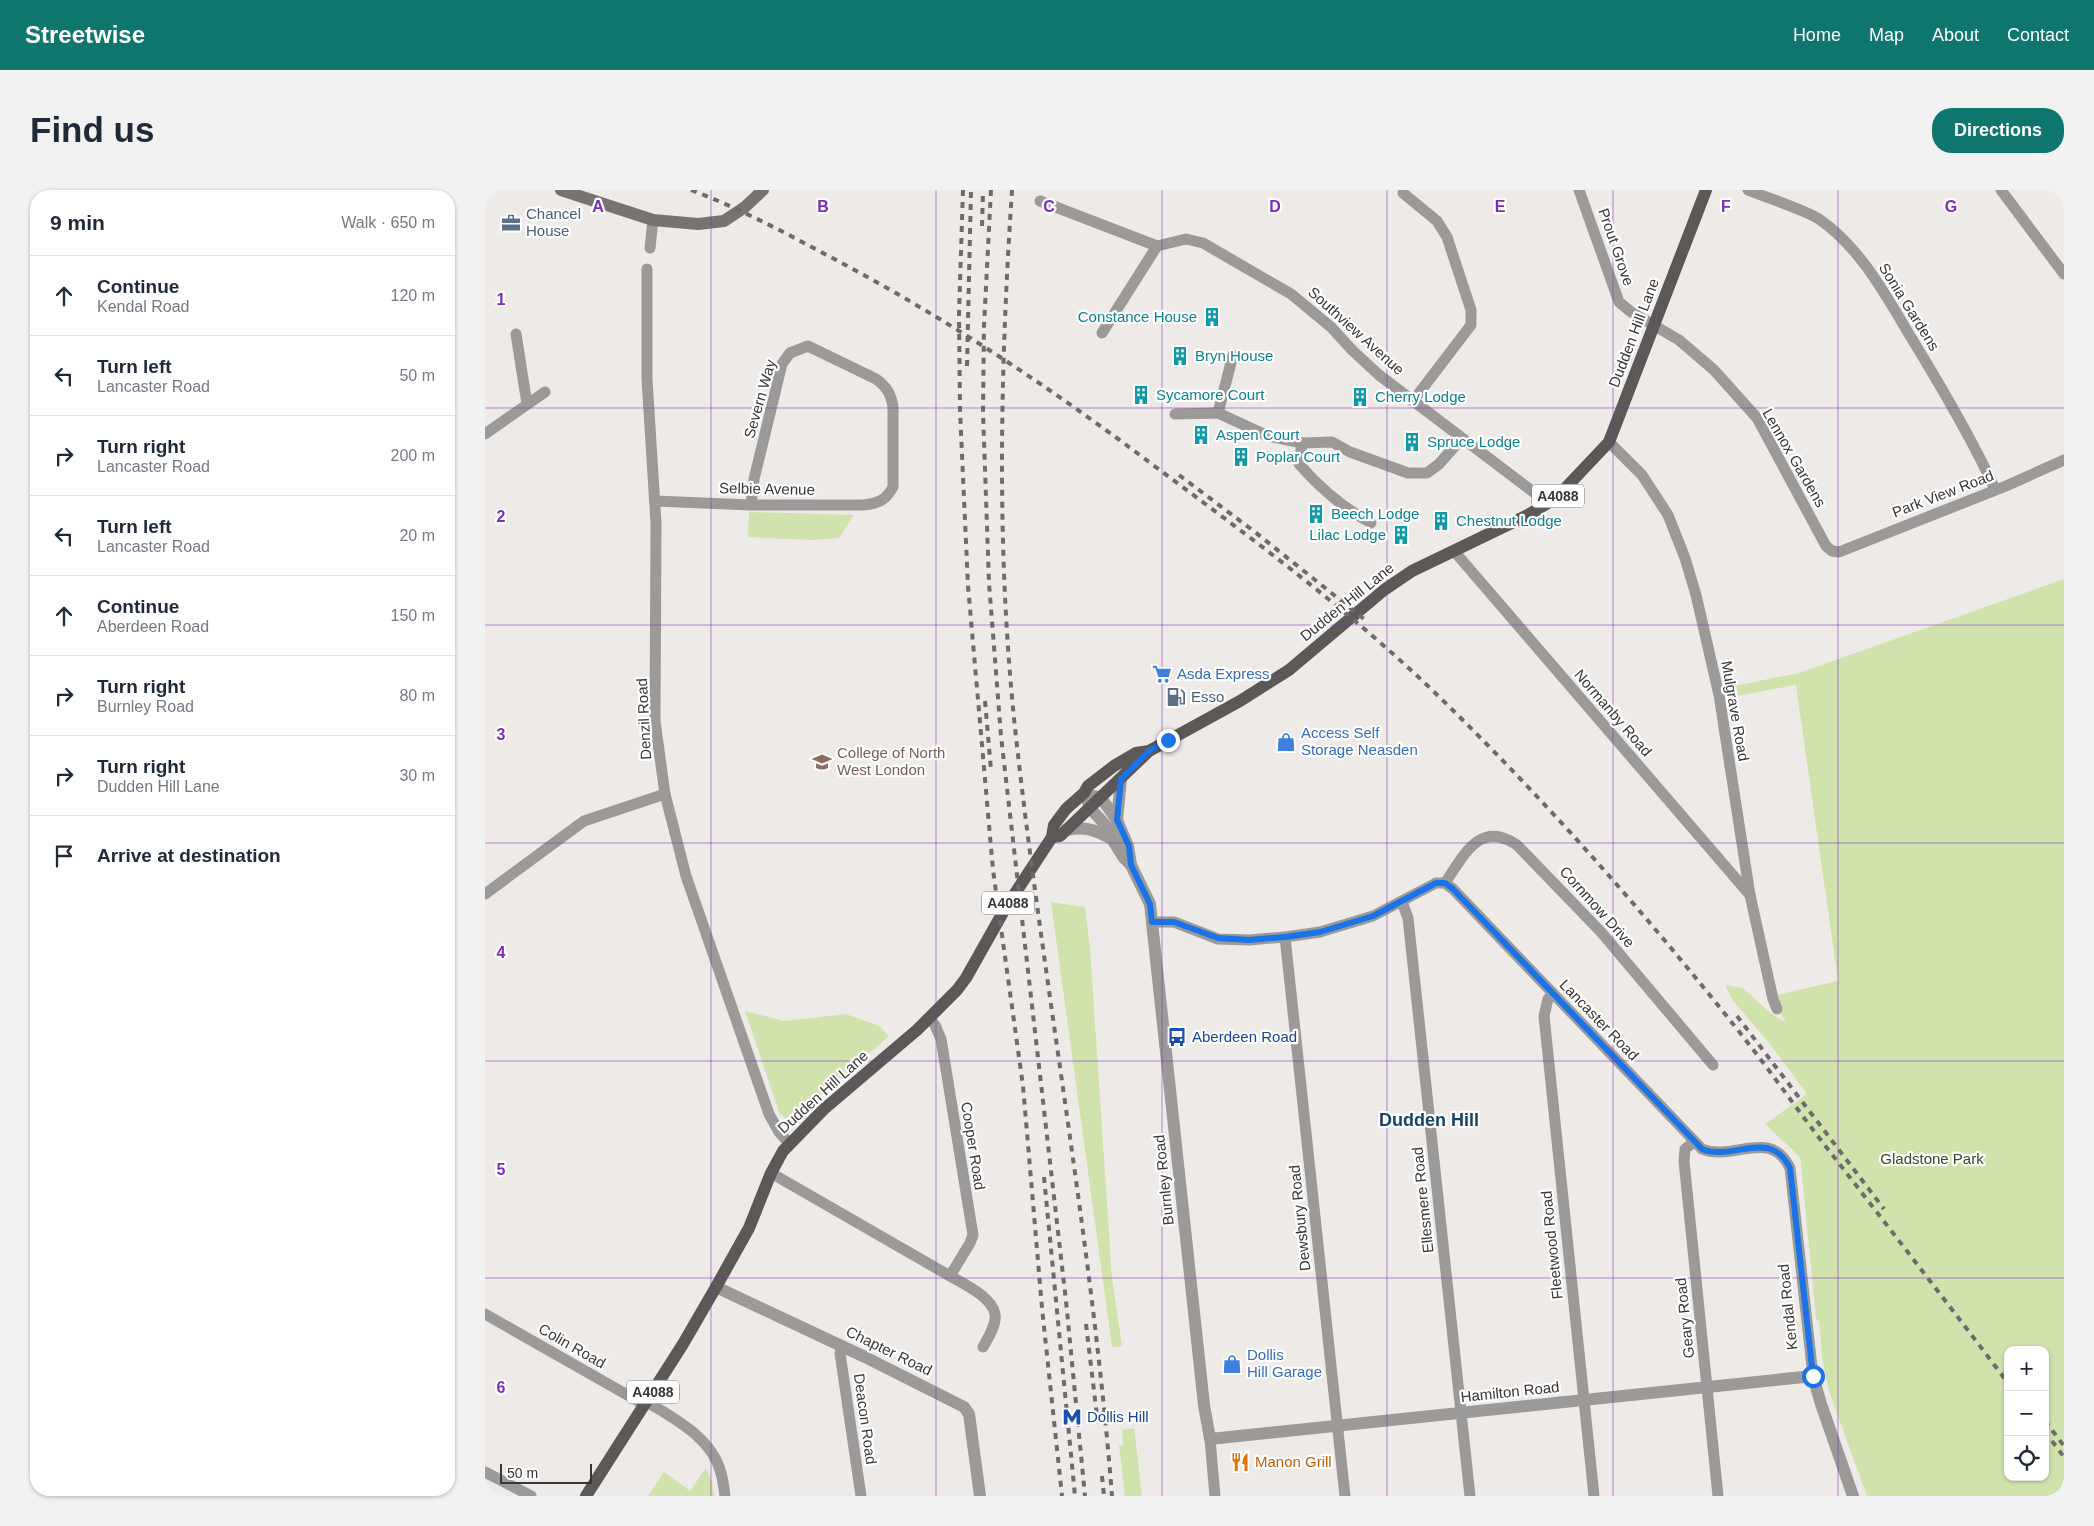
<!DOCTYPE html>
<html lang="en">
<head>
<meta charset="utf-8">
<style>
	body { margin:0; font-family:Arial,sans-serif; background:#f2f2f3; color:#1f2937 }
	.controls { position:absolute; right:15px; bottom:15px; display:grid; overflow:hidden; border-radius:10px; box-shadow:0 1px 4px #0004 }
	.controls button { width:45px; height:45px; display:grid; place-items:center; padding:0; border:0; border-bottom:1px solid #e0e1e3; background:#fff; color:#1f2937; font:25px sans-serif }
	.scale { position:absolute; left:15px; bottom:12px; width:92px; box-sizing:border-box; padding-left:5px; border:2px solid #383636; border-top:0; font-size:14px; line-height:18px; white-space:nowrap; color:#383636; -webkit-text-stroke:4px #fff; paint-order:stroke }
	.stop { position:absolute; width:15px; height:15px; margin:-11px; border:4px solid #1a73e8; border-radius:50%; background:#fff }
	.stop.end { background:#1a73e8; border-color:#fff; box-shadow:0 1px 5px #0008 }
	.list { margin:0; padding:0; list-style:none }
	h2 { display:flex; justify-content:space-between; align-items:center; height:65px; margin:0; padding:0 20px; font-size:21px }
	h2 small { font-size:16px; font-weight:400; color:#747a83 }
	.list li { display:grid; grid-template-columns:32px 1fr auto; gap:15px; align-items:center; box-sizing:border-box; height:80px; padding:0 20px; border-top:1px solid #e0e1e3 }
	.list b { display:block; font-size:19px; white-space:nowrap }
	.list p { margin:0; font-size:16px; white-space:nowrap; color:#747a83 }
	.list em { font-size:16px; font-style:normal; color:#747a83 }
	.icon { flex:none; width:28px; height:28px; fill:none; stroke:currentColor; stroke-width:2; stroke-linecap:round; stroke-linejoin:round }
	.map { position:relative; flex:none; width:1579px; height:1306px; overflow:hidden; border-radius:20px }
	header { display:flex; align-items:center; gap:30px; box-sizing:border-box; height:70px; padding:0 25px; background:#0f766e; color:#fff }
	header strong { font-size:24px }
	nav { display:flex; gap:28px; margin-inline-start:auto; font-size:18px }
	.intro { display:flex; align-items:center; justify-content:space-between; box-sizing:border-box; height:120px; padding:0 30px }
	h1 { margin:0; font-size:35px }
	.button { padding:12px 22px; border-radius:20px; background:#0f766e; color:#fff; font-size:18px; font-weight:700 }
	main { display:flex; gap:30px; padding:0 30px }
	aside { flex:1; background:#fff; border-radius:20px; box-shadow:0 1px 4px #0004 }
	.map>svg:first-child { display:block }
	.green { fill:#d1e3ac; fill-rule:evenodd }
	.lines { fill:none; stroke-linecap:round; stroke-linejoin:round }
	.minor { stroke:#9c9a99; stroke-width:11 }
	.tertiary { stroke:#9c9a99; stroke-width:12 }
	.secondary { stroke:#767372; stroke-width:12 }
	.primary { stroke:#5b5857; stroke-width:12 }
	.rail { stroke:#6e6b6b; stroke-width:4; stroke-dasharray:6 6; stroke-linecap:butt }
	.route { stroke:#1a73e8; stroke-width:6 }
	.grid { fill:none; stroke:#7b2cbf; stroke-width:1; stroke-opacity:0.55 }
	.labels { text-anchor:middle; stroke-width:4.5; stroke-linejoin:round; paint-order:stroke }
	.shield { fill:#fff; stroke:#747272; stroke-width:1 }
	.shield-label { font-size:14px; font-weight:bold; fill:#383636 }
	.service-label { font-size:15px; fill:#4e5e75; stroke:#fff; text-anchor:start }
	.street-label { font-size:15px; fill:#383636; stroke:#fff }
	.culture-label { font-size:15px; fill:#0d838f; stroke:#fff; text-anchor:start }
	.shop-label { font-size:15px; fill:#366cbe; stroke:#fff; text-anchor:start }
	.education-label { font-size:15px; fill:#785e54; stroke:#fff; text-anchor:start }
	.transit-label { font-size:15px; fill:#164399; stroke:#fff; text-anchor:start }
	.park-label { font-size:15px; fill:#3c4817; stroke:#fff }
	.food-label { font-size:15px; fill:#c56008; stroke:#fff; text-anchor:start }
	.quarter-label { font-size:18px; font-weight:bold; fill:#164368; stroke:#fff }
	.grid-label { font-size:16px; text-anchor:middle; font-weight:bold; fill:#7b2cbf; stroke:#fff; stroke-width:4.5; stroke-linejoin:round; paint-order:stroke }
</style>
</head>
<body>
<header>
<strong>Streetwise</strong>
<nav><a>Home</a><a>Map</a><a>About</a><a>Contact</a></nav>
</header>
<div class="intro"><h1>Find us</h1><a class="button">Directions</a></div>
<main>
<aside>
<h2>9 min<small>Walk · 650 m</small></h2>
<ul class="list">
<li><svg class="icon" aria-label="ahead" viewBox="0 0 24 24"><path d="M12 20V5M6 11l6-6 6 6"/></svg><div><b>Continue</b><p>Kendal Road</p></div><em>120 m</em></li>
<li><svg class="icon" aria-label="left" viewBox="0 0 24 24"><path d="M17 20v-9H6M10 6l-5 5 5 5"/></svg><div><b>Turn left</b><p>Lancaster Road</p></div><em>50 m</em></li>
<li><svg class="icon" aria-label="right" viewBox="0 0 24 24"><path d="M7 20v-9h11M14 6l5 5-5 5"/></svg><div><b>Turn right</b><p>Lancaster Road</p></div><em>200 m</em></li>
<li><svg class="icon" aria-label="left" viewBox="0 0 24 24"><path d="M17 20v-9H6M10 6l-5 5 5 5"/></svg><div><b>Turn left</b><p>Lancaster Road</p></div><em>20 m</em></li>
<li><svg class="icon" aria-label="ahead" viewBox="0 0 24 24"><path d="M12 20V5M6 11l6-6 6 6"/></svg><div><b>Continue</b><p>Aberdeen Road</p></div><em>150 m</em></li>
<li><svg class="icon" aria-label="right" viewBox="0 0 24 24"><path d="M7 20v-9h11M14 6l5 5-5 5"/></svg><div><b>Turn right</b><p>Burnley Road</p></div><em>80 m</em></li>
<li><svg class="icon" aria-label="right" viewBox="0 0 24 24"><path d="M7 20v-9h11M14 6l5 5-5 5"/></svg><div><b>Turn right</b><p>Dudden Hill Lane</p></div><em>30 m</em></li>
<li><svg class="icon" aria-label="arrive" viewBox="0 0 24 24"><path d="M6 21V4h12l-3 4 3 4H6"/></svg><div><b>Arrive at destination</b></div></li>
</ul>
</aside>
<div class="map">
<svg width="1579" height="1306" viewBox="0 0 1579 1306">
	<rect width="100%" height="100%" fill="#eeeae8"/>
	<!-- green -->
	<g class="green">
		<path d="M 264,322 L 369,325 L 354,348 L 328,350 L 263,347 Z"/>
		<path d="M 1579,389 L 1579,1306 L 1382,1306 L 1344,1201 L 1338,1174 L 1334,1132 L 1331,1128 L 1315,967 L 1280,934 L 1322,904 L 1281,849 L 1248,811 L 1240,795 L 1258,798 L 1285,823 L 1301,833 L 1292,818 L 1292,805 L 1353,791 L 1311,495 L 1246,507 L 1244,497 L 1314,483 ZM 1523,1160 L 1560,1160 L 1560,1287 L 1523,1287 Z"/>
		<path d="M 566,712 L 600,717 L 605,758 L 627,1088 L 637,1156 L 627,1157 Z"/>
		<path d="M 260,821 L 299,831 L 361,824 L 394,836 L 404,846 L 308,929 L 302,931 L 294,922 Z"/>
		<path d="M 649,1238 L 657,1306 L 640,1306 L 634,1256 L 638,1255 L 637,1240 Z"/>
		<path d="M 221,1278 L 227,1292 L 229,1306 L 163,1306 L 179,1282 L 205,1301 Z"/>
	</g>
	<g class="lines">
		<!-- minor -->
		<g class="minor">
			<path d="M 1094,0 L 1134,112 L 1146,122 L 1194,150 L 1229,180 L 1272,228 L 1341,356 L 1347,361 L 1354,362 L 1521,296 L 1579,270"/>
			<path d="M 1263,0 C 1282,8 1318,19 1334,29 C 1376,58 1401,106 1427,149 C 1457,198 1486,247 1510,299"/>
			<path d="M 1516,0 L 1579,84"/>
			<path d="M 918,3 L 952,31 L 962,47 L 986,120 L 986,135 L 928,211"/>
			<path d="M 555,11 L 672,56 L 701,49 L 718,53 L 806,104 L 846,137 L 867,160 L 894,185 L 1063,313"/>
			<path d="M 165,58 L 168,30"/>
			<path d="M 162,79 L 162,189 L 171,333 L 170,531 L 180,604 L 201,686 L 284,924 L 294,942 L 304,953"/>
			<path d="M 617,143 L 672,56"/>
			<path d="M 31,144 L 42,214"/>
			<path d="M 733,223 L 748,165"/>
			<path d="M 690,224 L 733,223 L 783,246 L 817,253 L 847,252 L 865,262 L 923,283 L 942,283 L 954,274 L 977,248"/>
			<path d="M 0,244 L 60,202"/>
			<path d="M 1124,252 L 1157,285 L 1183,325 L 1200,368 L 1211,405 L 1234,505 L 1265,705 L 1288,809 L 1292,819"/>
			<path d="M 817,253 L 814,274 C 834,297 860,319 886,333"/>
			<path d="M 170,311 L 266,315 L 379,315 C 394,313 401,310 408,297 L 408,217 C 406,204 402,197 391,189 L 323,156 L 305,163 L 297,174 L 269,289 L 266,315"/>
			<path d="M 969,361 L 1265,705"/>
			<path d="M 960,693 C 978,667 994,629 1032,655 L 1116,742 L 1228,875"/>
			<path d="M 0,704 L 99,631 L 180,604"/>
			<path d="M 917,712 L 923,728 L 985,1306"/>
			<path d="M 667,732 L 689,732 L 733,749 L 764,750 L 800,747 L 835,742 L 888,726 L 951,693 L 960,693 L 968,699 L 1217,959 C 1248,972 1285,937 1305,978 L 1328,1186"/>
			<path d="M 800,747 L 860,1306"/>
			<path d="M 1068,804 L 1063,809 L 1059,826 L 1109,1306"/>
			<path d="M 1209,952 L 1200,959 L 1199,971 L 1233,1306"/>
			<path d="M 286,983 L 465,1086 L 485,1053 L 488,1045 L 456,849 L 450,835 L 444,828"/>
			<path d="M 465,1086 C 479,1094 507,1107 510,1124 C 512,1134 503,1148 498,1157"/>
			<path d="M 0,1124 L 160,1215"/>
			<path d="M 358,1157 L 355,1163 L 376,1306"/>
			<path d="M 162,1212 C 190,1229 227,1248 236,1283 C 238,1290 239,1298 240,1306"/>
			<path d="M 725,1249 L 730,1306"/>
			<path d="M 0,1282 L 46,1306"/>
		</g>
		<!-- tertiary -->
		<g class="tertiary">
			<path d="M 599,603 L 616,608 L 632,630 L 643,656 L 646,675 L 665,714 L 719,1215 L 725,1249 L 1328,1186 L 1336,1214 L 1368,1306"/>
			<path d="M 601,607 L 605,618 L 624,639 L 627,649 L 639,668 L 646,675"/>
			<path d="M 632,630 L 636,589"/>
			<path d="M 581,640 C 601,636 610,640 627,649"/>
			<path d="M 231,1097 L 380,1167 L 479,1217 L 484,1224 L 495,1306"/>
		</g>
		<!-- secondary -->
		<path class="secondary" d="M 76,0 L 168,30 L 213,34 L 239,31 L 260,17 L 278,0"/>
		<!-- primary -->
		<g class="primary">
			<path d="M 567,647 L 575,646 L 664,561 L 755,511 L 804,480 L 899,400 L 927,381 L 1043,325 L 1071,308 L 1124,252 L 1221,0"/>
			<path d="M 101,1306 L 198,1154 L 231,1097 L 264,1038 L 286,983 L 298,961 L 339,919 L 432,840 L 472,800 L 481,788 L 521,717 L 567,647 L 569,635 L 581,619 L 599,603 L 603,596 L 629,576 L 651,563 L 664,561"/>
		</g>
		<!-- rail -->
		<g class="rail">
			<path d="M 206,0 C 251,17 293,39 336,62 C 449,121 555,190 656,266 C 755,340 856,413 945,498 C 1054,603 1154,716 1248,834 C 1278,871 1306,911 1335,949 C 1398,1030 1461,1111 1523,1193"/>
			<path d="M 478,0 L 474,124 L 475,220 L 483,396 L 508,680 L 538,896 L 557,1118 L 577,1306"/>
			<path d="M 506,0 L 499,136 L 498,222 L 504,393 L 516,546 L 581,1111 L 600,1306"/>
			<path d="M 527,0 C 515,182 511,366 531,547 C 559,800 607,1052 627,1306"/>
			<path d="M 497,36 L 498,0"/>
			<path d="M 482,176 L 486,0"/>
			<path d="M 694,285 L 770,342 L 879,429"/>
			<path d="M 500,511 L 506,580"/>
			<path d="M 1252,826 L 1399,1019"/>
			<path d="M 559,987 L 590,1306"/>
			<path d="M 601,1134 L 612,1226"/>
			<path d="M 1560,1231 L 1579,1256"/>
			<path d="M 1567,1251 L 1579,1267"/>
			<path d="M 617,1286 L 619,1306"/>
		</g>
	</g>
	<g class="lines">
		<!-- route -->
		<path class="route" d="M 683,550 L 664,561 L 636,589 L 632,630 L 644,656 L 646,675 L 665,714 L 667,732 L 689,732 L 733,748 L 764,750 L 800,747 L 835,742 L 888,726 L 951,693 L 960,693 L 968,699 L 1217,959 C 1248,972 1285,937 1305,978 L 1328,1186"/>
	</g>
	<!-- grid -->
	<path class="grid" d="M 226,0 L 226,1306M 451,0 L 451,1306M 677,0 L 677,1306M 902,0 L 902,1306M 1128,0 L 1128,1306M 1353,0 L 1353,1306M 0,218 L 1579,218M 0,435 L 1579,435M 0,653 L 1579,653M 0,871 L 1579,871M 0,1088 L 1579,1088"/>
	<!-- icons -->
	<defs>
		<g id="office-bare" transform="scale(1.5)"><path d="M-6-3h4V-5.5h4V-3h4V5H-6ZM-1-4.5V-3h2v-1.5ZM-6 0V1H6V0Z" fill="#5c6f8a" stroke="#fff" stroke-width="2.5" paint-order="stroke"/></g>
		<g id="building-bare" transform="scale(1.5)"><path d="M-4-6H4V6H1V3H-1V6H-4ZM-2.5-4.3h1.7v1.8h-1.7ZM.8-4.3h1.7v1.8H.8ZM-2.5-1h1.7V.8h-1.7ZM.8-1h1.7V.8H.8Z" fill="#0f9aa8" stroke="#fff" stroke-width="2.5" paint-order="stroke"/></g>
		<g id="supermarket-bare" transform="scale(1.5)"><path d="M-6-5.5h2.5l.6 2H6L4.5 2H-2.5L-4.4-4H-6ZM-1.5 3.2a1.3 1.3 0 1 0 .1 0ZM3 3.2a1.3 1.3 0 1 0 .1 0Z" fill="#3f7fe0" stroke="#fff" stroke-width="2.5" paint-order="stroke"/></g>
		<g id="fuel-bare" transform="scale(1.5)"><path d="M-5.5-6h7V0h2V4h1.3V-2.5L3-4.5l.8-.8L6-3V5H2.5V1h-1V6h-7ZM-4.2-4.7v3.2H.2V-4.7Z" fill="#5c6f8a" stroke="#fff" stroke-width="2.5" paint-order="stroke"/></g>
		<g id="shop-bare" transform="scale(1.5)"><path d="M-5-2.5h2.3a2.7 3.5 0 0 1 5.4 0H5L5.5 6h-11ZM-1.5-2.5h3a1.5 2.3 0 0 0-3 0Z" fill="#3f7fe0" stroke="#fff" stroke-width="2.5" paint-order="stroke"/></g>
		<g id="university-bare" transform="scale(1.5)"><path d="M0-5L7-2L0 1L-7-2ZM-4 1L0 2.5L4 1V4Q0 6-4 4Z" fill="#8d6e63" stroke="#fff" stroke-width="2.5" paint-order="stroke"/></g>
		<g id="bus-bare" transform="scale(1.5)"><path d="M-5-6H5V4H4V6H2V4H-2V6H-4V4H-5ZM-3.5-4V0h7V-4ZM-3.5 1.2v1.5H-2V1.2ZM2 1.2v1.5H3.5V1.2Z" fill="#1a4fb4" stroke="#fff" stroke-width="2.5" paint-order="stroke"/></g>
		<g id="metro-bare" transform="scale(1.5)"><path d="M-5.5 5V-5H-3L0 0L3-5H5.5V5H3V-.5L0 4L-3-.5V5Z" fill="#1a4fb4" stroke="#fff" stroke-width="2.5" paint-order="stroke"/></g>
		<g id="restaurant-bare" transform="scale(1.5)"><path d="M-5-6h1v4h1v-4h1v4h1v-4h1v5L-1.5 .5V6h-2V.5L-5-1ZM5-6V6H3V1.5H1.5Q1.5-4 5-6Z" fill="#e8710a" stroke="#fff" stroke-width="2.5" paint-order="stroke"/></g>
	</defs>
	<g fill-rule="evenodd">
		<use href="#office-bare" x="26" y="33"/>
		<use href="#building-bare" x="727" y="127"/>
		<use href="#building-bare" x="695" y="166"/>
		<use href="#building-bare" x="656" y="205"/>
		<use href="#building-bare" x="875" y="207"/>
		<use href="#building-bare" x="716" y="245"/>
		<use href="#building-bare" x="927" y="252"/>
		<use href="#building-bare" x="756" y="267"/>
		<use href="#building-bare" x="831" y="324"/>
		<use href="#building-bare" x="956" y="331"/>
		<use href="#building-bare" x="916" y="345"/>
		<use href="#supermarket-bare" x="677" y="484"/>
		<use href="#fuel-bare" x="691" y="507"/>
		<use href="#shop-bare" x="801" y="552"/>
		<use href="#university-bare" x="337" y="572"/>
		<use href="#bus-bare" x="692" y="847"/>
		<use href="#shop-bare" x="747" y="1174"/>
		<use href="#metro-bare" x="587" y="1227"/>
		<use href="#restaurant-bare" x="755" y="1272"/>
	</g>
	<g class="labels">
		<!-- shield labels -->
		<g class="shield">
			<rect x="1047" y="294.5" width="52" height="23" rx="4"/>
			<rect x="497" y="701.5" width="52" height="23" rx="4"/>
			<rect x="142" y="1190.5" width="52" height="23" rx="4"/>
		</g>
		<g class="shield-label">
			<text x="1073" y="311">A4088</text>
			<text x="523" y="718">A4088</text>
			<text x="168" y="1207">A4088</text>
		</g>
		<!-- service labels -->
		<g class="service-label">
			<text x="41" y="29">Chancel<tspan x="41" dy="17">House</tspan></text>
			<text x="706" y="512">Esso</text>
		</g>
		<!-- street labels -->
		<g class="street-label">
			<text transform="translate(1131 57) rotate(71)" y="5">Prout Grove</text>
			<text transform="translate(1424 117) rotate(58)" y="5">Sonia Gardens</text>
			<text transform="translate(871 141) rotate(42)" y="5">Southview Avenue</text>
			<text transform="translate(1149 143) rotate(-69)" y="5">Dudden Hill Lane</text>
			<text transform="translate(275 209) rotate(-74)" y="5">Severn Way</text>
			<text transform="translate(1309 268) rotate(60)" y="5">Lennox Gardens</text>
			<text transform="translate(282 299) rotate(1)" y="5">Selbie Avenue</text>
			<text transform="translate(1458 304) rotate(-21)" y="5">Park View Road</text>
			<text transform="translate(862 412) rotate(-39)" y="5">Dudden Hill Lane</text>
			<text transform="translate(1250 521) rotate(80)" y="5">Mulgrave Road</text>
			<text transform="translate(1128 523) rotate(49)" y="5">Normanby Road</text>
			<text transform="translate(159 529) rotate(-93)" y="5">Denzil Road</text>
			<text transform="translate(1112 717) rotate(48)" y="5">Cornmow Drive</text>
			<text transform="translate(1114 830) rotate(46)" y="5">Lancaster Road</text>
			<text transform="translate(338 902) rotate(-42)" y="5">Dudden Hill Lane</text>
			<text transform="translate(488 956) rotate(81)" y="5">Cooper Road</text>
			<text transform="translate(679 990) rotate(-96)" y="5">Burnley Road</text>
			<text transform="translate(938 1010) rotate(-96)" y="5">Ellesmere Road</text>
			<text transform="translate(815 1028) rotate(-96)" y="5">Dewsbury Road</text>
			<text transform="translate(1067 1055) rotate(-96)" y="5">Fleetwood Road</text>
			<text transform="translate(1303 1117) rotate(-96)" y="5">Kendal Road</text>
			<text transform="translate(1200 1128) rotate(-96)" y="5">Geary Road</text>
			<text transform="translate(87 1156) rotate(30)" y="5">Colin Road</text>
			<text transform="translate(404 1161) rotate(26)" y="5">Chapter Road</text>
			<text transform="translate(1025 1202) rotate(-6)" y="5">Hamilton Road</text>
			<text transform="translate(380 1229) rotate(82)" y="5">Deacon Road</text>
		</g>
		<!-- culture labels -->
		<g class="culture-label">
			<text x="712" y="132" text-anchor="end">Constance House</text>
			<text x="710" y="171">Bryn House</text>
			<text x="671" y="210">Sycamore Court</text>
			<text x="890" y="212">Cherry Lodge</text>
			<text x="731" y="250">Aspen Court</text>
			<text x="942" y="257">Spruce Lodge</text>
			<text x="771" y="272">Poplar Court</text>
			<text x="846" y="329">Beech Lodge</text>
			<text x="971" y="336">Chestnut Lodge</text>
			<text x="901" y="350" text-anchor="end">Lilac Lodge</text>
		</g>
		<!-- shop labels -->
		<g class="shop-label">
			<text x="692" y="489">Asda Express</text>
			<text x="816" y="548">Access Self<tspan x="816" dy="17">Storage Neasden</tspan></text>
			<text x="762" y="1170">Dollis<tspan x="762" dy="17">Hill Garage</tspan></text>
		</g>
		<!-- education labels -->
		<g class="education-label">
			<text x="352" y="568">College of North<tspan x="352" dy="17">West London</tspan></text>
		</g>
		<!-- transit labels -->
		<g class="transit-label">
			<text x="707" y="852">Aberdeen Road</text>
			<text x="602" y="1232">Dollis Hill</text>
		</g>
		<!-- park labels -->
		<g class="park-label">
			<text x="1447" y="974">Gladstone Park</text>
		</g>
		<!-- food labels -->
		<g class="food-label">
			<text x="770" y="1277">Manon Grill</text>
		</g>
		<!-- quarter labels -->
		<g class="quarter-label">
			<text x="944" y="936">Dudden Hill</text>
		</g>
	</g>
	<g class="grid-label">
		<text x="113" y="22">A</text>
		<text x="338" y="22">B</text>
		<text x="564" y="22">C</text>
		<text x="790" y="22">D</text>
		<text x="1015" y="22">E</text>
		<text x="1241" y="22">F</text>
		<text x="1466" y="22">G</text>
		<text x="16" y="115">1</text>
		<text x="16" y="332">2</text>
		<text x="16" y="550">3</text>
		<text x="16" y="768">4</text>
		<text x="16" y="985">5</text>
		<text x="16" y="1203">6</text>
	</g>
</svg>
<div class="controls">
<button>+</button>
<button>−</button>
<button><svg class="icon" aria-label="locate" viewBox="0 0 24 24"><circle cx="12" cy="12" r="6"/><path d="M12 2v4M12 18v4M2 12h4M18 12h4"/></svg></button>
</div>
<div class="scale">50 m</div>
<div class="stop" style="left:1328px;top:1186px"></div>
<div class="stop end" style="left:683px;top:550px"></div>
</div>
</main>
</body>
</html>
